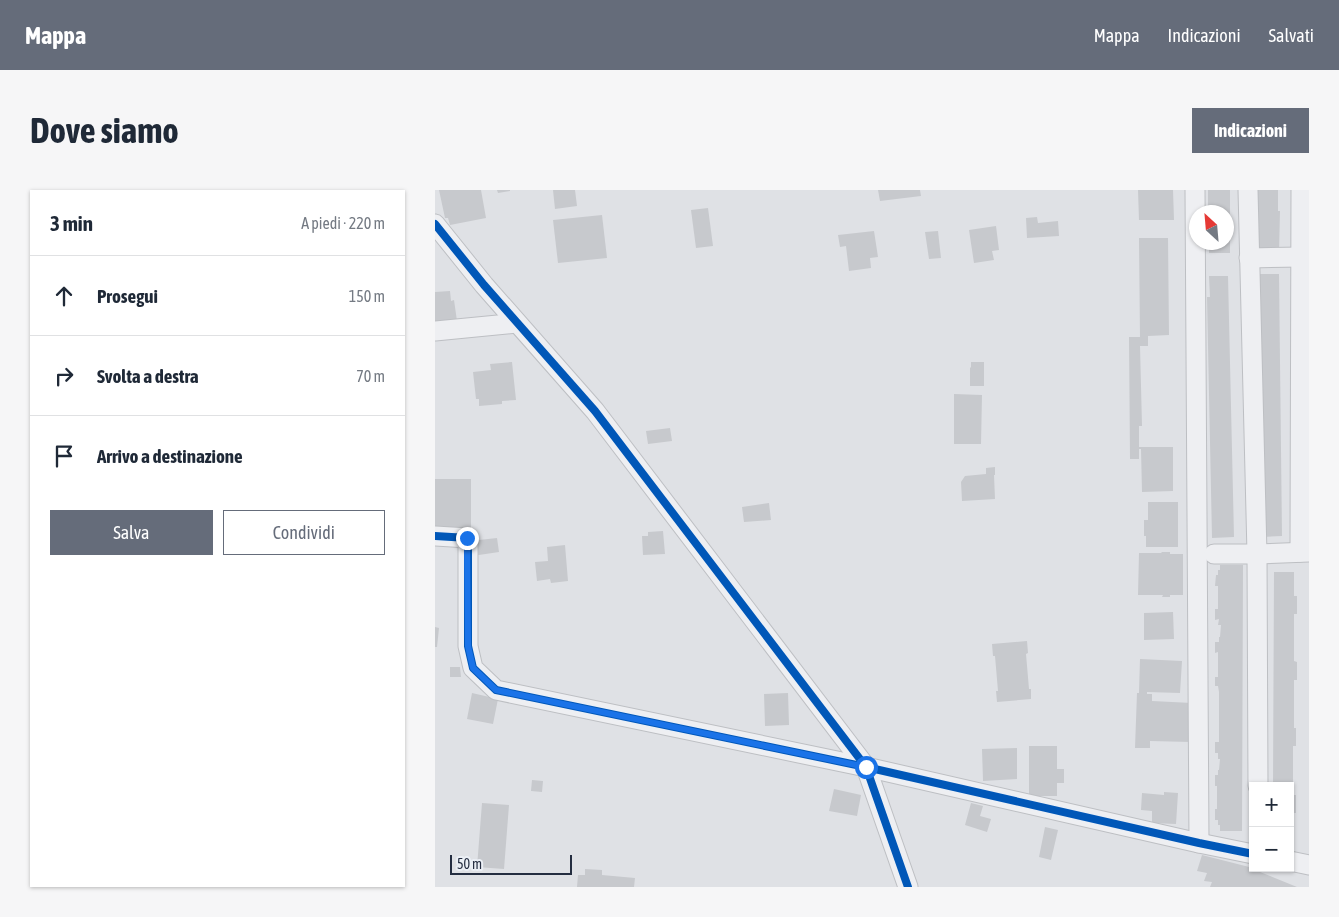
<!DOCTYPE html>
<html lang="it">
<head>
<meta charset="utf-8">
<style>
	body { margin:0; font-family:"Asap Condensed",sans-serif; background:#f6f6f7; color:#1f2937 }
	.controls { position:absolute; right:15px; bottom:15px; display:grid; overflow:hidden; border-radius:0px; box-shadow:0 1px 4px #0004 }
	.controls button { width:45px; height:45px; display:grid; place-items:center; padding:0; border:0; border-bottom:1px solid #e0e1e3; background:#fff; color:#1f2937; font:25px sans-serif }
	.compass { position:absolute; left:754px; top:15px; width:45px; height:45px; border-radius:50%; background:#fff; box-shadow:0 1px 4px #0004; rotate:334deg }
	.scale { position:absolute; left:15px; bottom:12px; width:122px; box-sizing:border-box; padding-left:5px; border:2px solid #242d40; border-top:0; font-size:14px; line-height:18px; white-space:nowrap; color:#242d40; -webkit-text-stroke:4px #ebeff5; paint-order:stroke }
	.stop { position:absolute; width:15px; height:15px; margin:-11px; border:4px solid #1a73e8; border-radius:50%; background:#fff }
	.stop.end { background:#1a73e8; border-color:#fff; box-shadow:0 1px 5px #0008 }
	.list { margin:0; padding:0; list-style:none }
	h2 { display:flex; justify-content:space-between; align-items:center; height:65px; margin:0; padding:0 20px; font-size:21px }
	h2 small { font-size:16px; font-weight:400; color:#747a83 }
	.list li { display:grid; grid-template-columns:32px 1fr auto; gap:15px; align-items:center; box-sizing:border-box; height:80px; padding:0 20px; border-top:1px solid #e0e1e3 }
	.list b { display:block; font-size:19px; white-space:nowrap }
	.list em { font-size:16px; font-style:normal; color:#747a83 }
	.actions { display:flex; gap:10px; padding:15px 20px }
	.actions a { flex:1; padding:11px 0; border:1px solid #656c7a; border-radius:0px; text-align:center; font-size:18px; color:#656c7a }
	.actions .main { background:#656c7a; color:#fff }
	.icon { flex:none; width:28px; height:28px; fill:none; stroke:currentColor; stroke-width:2; stroke-linecap:round; stroke-linejoin:round }
	.map { position:relative; flex:none; width:874px; height:697px; overflow:hidden; border-radius:0px }
	header { display:flex; align-items:center; gap:30px; box-sizing:border-box; height:70px; padding:0 25px; background:#656c7a; color:#fff }
	header strong { font-size:24px }
	nav { display:flex; gap:28px; margin-inline-start:auto; font-size:18px }
	.intro { display:flex; align-items:center; justify-content:space-between; box-sizing:border-box; height:120px; padding:0 30px }
	h1 { margin:0; font-size:35px }
	.button { padding:12px 22px; border-radius:0px; background:#656c7a; color:#fff; font-size:18px; font-weight:700 }
	main { display:flex; gap:30px; padding:0 30px }
	aside { flex:1; background:#fff; border-radius:0px; box-shadow:0 1px 4px #0004 }
	.map>svg:first-child { display:block }
	.building { fill:#c7c9cd }
	.lines { fill:none; stroke-linecap:round; stroke-linejoin:round }
	.minor-casing { stroke:#bdbfc3; stroke-width:21 }
	.minor { stroke:#eeeff2; stroke-width:19 }
	.cycleway-casing { stroke:#ebeff5; stroke-width:11 }
	.cycleway { stroke:#0057b8; stroke-width:8 }
	.route { stroke:#1a73e8; stroke-width:6 }
</style>
</head>
<body>
<header>
<strong>Mappa</strong>
<nav><a>Mappa</a><a>Indicazioni</a><a>Salvati</a></nav>
</header>
<div class="intro"><h1>Dove siamo</h1><a class="button">Indicazioni</a></div>
<main>
<aside>
<h2>3 min<small>A piedi · 220 m</small></h2>
<ul class="list">
<li><svg class="icon" aria-label="ahead" viewBox="0 0 24 24"><path d="M12 20V5M6 11l6-6 6 6"/></svg><div><b>Prosegui</b></div><em>150 m</em></li>
<li><svg class="icon" aria-label="right" viewBox="0 0 24 24"><path d="M7 20v-9h11M14 6l5 5-5 5"/></svg><div><b>Svolta a destra</b></div><em>70 m</em></li>
<li><svg class="icon" aria-label="arrive" viewBox="0 0 24 24"><path d="M6 21V4h12l-3 4 3 4H6"/></svg><div><b>Arrivo a destinazione</b></div></li>
</ul>
<div class="actions"><a class="main">Salva</a><a>Condividi</a></div>
</aside>
<div class="map">
<svg width="874" height="697" viewBox="0 0 874 697">
	<rect width="100%" height="100%" fill="#dfe1e5"/>
	<!-- building -->
	<g class="building">
		<path d="M 4,0 L 46,0 L 51,28 L 15,35 L 13,28 L 10,28 Z"/>
		<path d="M 62,0 L 75,0 L 75,1 L 63,3 Z"/>
		<path d="M 118,0 L 140,0 L 142,16 L 120,19 Z"/>
		<path d="M 443,0 L 485,0 L 486,6 L 445,11 Z"/>
		<path d="M 703,0 L 738,0 L 739,30 L 704,30 Z"/>
		<path d="M 773,0 L 795,0 L 795,63 L 774,63 L 774,52 L 792,52 L 792,22 L 773,22 Z"/>
		<path d="M 822,0 L 843,0 L 843,21 L 845,21 L 844,63 L 822,63 Z"/>
		<path d="M 273,18 L 278,56 L 261,58 L 256,20 Z"/>
		<path d="M 167,25 L 172,68 L 123,73 L 118,30 Z"/>
		<path d="M 602,27 L 603,33 L 623,31 L 624,46 L 592,48 L 591,28 Z"/>
		<path d="M 561,36 L 564,60 L 557,61 L 559,70 L 539,73 L 534,40 Z"/>
		<path d="M 439,41 L 443,67 L 435,68 L 436,78 L 414,81 L 411,56 L 405,57 L 403,45 Z"/>
		<path d="M 503,41 L 506,68 L 494,69 L 490,42 Z"/>
		<path d="M 704,48 L 733,48 L 734,145 L 713,146 L 713,156 L 705,156 L 707,236 L 704,236 L 704,257 L 738,257 L 738,301 L 707,302 L 706,259 L 704,259 L 704,269 L 695,269 L 694,147 L 705,147 Z"/>
		<path d="M 823,84 L 844,84 L 847,346 L 826,347 Z"/>
		<path d="M 774,86 L 793,86 L 799,347 L 777,348 L 772,107 L 775,107 Z"/>
		<path d="M 15,101 L 16,111 L 19,110 L 22,131 L 0,134 L 0,102 Z"/>
		<path d="M 77,172 L 81,210 L 67,211 L 67,214 L 44,216 L 44,209 L 41,209 L 38,182 L 56,180 L 55,174 Z"/>
		<path d="M 536,172 L 549,172 L 549,196 L 535,196 L 535,178 L 536,177 Z"/>
		<path d="M 519,204 L 547,205 L 546,254 L 519,254 Z"/>
		<path d="M 235,238 L 237,251 L 213,254 L 211,241 Z"/>
		<path d="M 560,277 L 560,285 L 559,285 L 560,309 L 527,311 L 526,292 L 530,286 L 551,284 L 551,278 Z"/>
		<rect x="0" y="289" width="36" height="53"/>
		<path d="M 713,312 L 743,312 L 743,357 L 711,357 L 711,346 L 709,346 L 709,330 L 713,330 Z"/>
		<path d="M 334,313 L 336,330 L 309,332 L 307,317 Z"/>
		<path d="M 228,341 L 230,364 L 208,365 L 207,346 L 213,346 L 213,342 Z"/>
		<path d="M 62,348 L 64,362 L 37,366 L 35,351 Z"/>
		<path d="M 130,355 L 133,391 L 116,393 L 115,389 L 102,391 L 100,372 L 113,371 L 112,357 Z"/>
		<path d="M 727,362 L 735,362 L 735,364 L 748,364 L 748,405 L 735,405 L 735,407 L 727,407 L 728,405 L 703,405 L 704,363 L 726,363 Z"/>
		<path d="M 785,375 L 808,375 L 807,641 L 785,641 L 785,635 L 783,635 L 783,630 L 780,630 L 780,619 L 782,619 L 782,596 L 780,596 L 780,585 L 783,585 L 783,580 L 784,580 L 785,569 L 783,569 L 783,563 L 780,563 L 780,552 L 784,552 L 784,502 L 783,496 L 780,496 L 780,487 L 783,487 L 783,462 L 780,463 L 780,452 L 784,452 L 784,447 L 785,447 L 786,435 L 783,435 L 784,429 L 780,430 L 780,419 L 783,419 L 783,396 L 780,396 L 781,385 L 783,385 L 783,380 L 785,380 Z"/>
		<path d="M 839,382 L 859,382 L 859,406 L 862,406 L 862,424 L 859,424 L 859,471 L 862,472 L 862,490 L 859,490 L 859,538 L 861,538 L 861,556 L 858,556 L 858,605 L 861,605 L 861,623 L 859,623 L 859,646 L 855,646 L 855,596 L 838,596 Z"/>
		<path d="M 738,422 L 739,449 L 709,450 L 709,423 Z"/>
		<path d="M 0,437 L 4,438 L 2,457 L 0,457 Z"/>
		<path d="M 592,451 L 593,463 L 591,464 L 594,499 L 596,499 L 596,509 L 562,512 L 561,501 L 563,501 L 560,466 L 558,466 L 557,454 Z"/>
		<path d="M 705,469 L 747,471 L 745,503 L 712,502 L 712,504 L 717,504 L 717,511 L 757,513 L 756,552 L 715,551 L 715,558 L 700,558 L 702,503 L 704,503 Z"/>
		<path d="M 15,477 L 25,477 L 26,487 L 15,487 Z"/>
		<path d="M 37,503 L 63,509 L 58,534 L 32,529 Z"/>
		<path d="M 353,503 L 354,535 L 330,536 L 329,504 Z"/>
		<path d="M 594,556 L 622,556 L 622,579 L 629,579 L 629,593 L 622,593 L 622,606 L 594,606 Z"/>
		<path d="M 582,558 L 582,589 L 548,591 L 547,559 Z"/>
		<path d="M 97,590 L 108,591 L 107,602 L 96,601 Z"/>
		<path d="M 399,599 L 426,605 L 422,626 L 394,621 Z"/>
		<path d="M 729,602 L 743,603 L 741,634 L 717,633 L 717,621 L 706,620 L 707,603 L 729,605 Z"/>
		<path d="M 47,613 L 74,615 L 69,679 L 42,677 Z"/>
		<path d="M 536,613 L 548,616 L 545,626 L 556,629 L 552,642 L 530,635 Z"/>
		<path d="M 610,637 L 623,640 L 616,670 L 604,667 Z"/>
		<path d="M 767,665 L 826,680 L 825,682 L 862,697 L 775,697 L 777,692 L 769,691 L 772,683 L 762,681 Z"/>
		<path d="M 150,679 L 167,680 L 167,685 L 200,688 L 199,697 L 142,697 L 143,685 L 150,685 Z"/>
	</g>
	<g class="lines">
		<!-- minor casing -->
		<g class="minor-casing">
			<g id="minor">
				<path d="M 760,0 L 764,653"/>
				<path d="M 813,0 L 822,364 L 823,596"/>
				<path d="M 0,34 L 49,95 L 160,221 L 431,577 L 473,697"/>
				<path d="M 814,68 L 866,67"/>
				<path d="M 0,141 L 82,133"/>
				<path d="M 0,346 L 33,348 L 33,456 L 38,478 L 61,500 L 431,577 L 764,653 L 818,664"/>
				<path d="M 865,362 L 866,0"/>
				<path d="M 779,364 L 822,364 L 874,362"/>
				<path d="M 855,671 L 874,675"/>
			</g>
		</g>
		<!-- minor -->
		<use href="#minor" class="minor"/>
		<!-- cycleway casing -->
		<g class="cycleway-casing">
			<g id="cycleway">
				<path d="M 0,34 L 49,95 L 160,221 L 431,577 L 473,697"/>
				<path d="M 0,346 L 33,348 L 33,456 L 38,478 L 61,500 L 431,577 L 764,653 L 818,664"/>
			</g>
		</g>
		<!-- cycleway -->
		<use href="#cycleway" class="cycleway"/>
	</g>
	<g class="lines">
		<!-- route -->
		<path class="route" d="M 32,348 L 33,456 L 38,478 L 61,500 L 431,577"/>
	</g>
</svg>
<div class="controls">
<button>+</button>
<button>−</button>
</div>
<svg class="compass" viewBox="-18 -18 36 36"><path d="M0-13l5 13h-10z" fill="#e53935"/><path d="M0 13l5-13h-10z" fill="#747a83"/></svg>
<div class="scale">50 m</div>
<div class="stop" style="left:431px;top:577px"></div>
<div class="stop end" style="left:32px;top:348px"></div>
</div>
</main>
</body>
</html>
